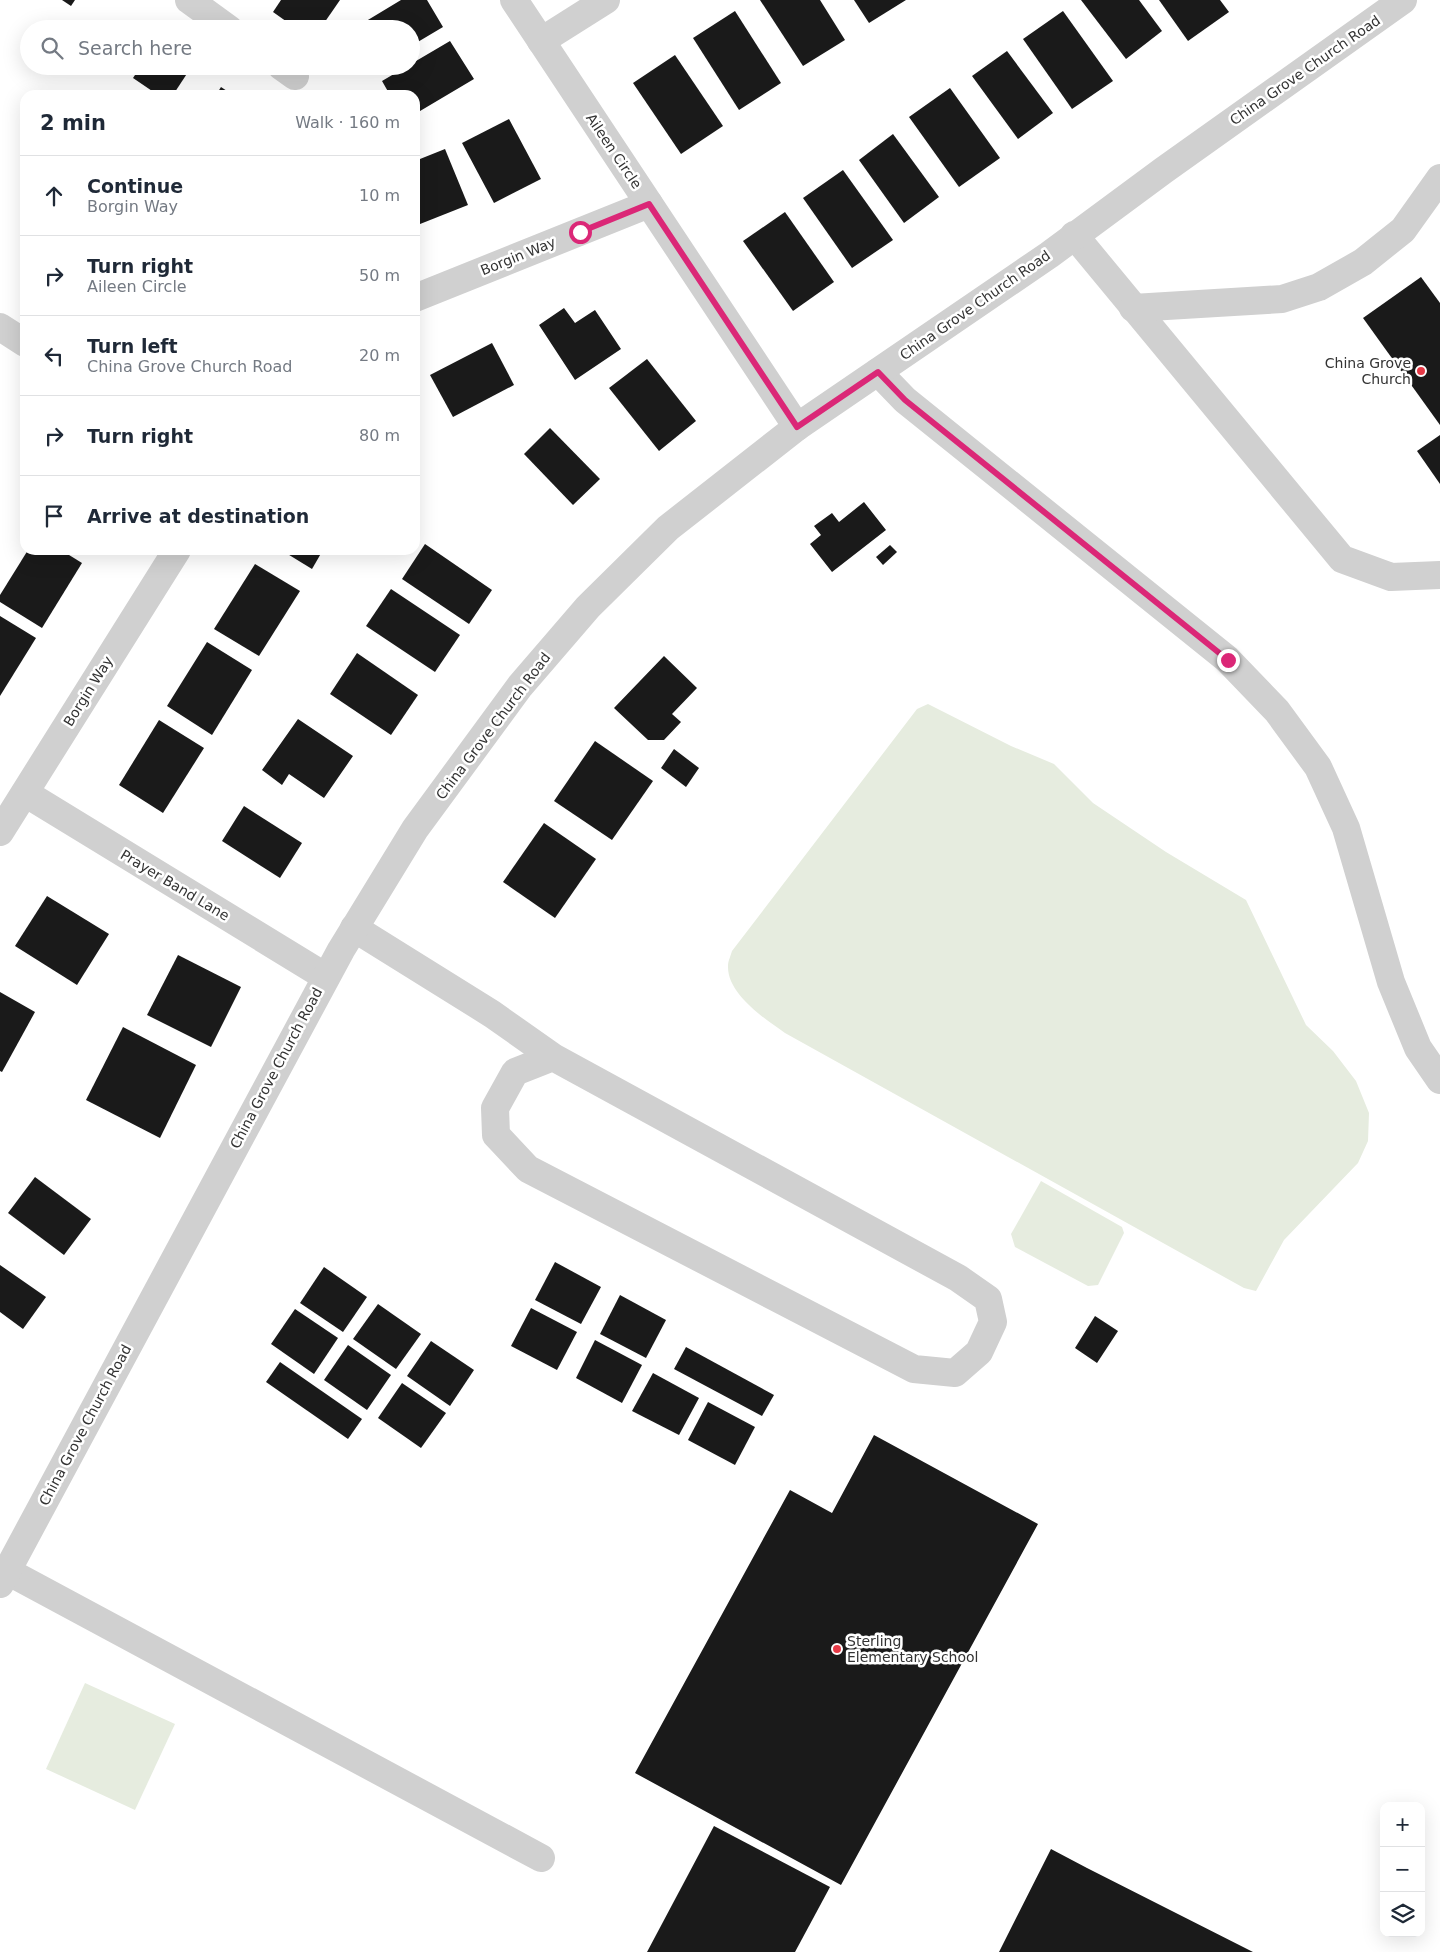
<!DOCTYPE html>
<html lang="en">
<head>
<meta charset="utf-8">
<style>
	body { margin:0; font-family:"DejaVu Sans",sans-serif; background:#f6f6f7; color:#1f2937 }
	.controls { position:absolute; right:15px; bottom:15px; display:grid; overflow:hidden; border-radius:10px; box-shadow:0 5px 20px #0002 }
	.controls button { width:45px; height:45px; display:grid; place-items:center; padding:0; border:0; border-bottom:1px solid #e0e1e3; background:#fff; color:#1f2937; font:25px sans-serif }
	.stop { position:absolute; width:15px; height:15px; margin:-11px; border:4px solid #db2777; border-radius:50%; background:#fff }
	.stop.end { background:#db2777; border-color:#fff; box-shadow:0 1px 5px #0008 }
	.list { margin:0; padding:0; list-style:none }
	h2 { display:flex; justify-content:space-between; align-items:center; height:65px; margin:0; padding:0 20px; font-size:21px }
	h2 small { font-size:16px; font-weight:400; color:#747a83 }
	.list li { display:grid; grid-template-columns:32px 1fr auto; gap:15px; align-items:center; box-sizing:border-box; height:80px; padding:0 20px; border-top:1px solid #e0e1e3 }
	.list b { display:block; font-size:19px; white-space:nowrap }
	.list p { margin:0; font-size:16px; white-space:nowrap; color:#747a83 }
	.list em { font-size:16px; font-style:normal; color:#747a83 }
	.icon { flex:none; width:28px; height:28px; fill:none; stroke:currentColor; stroke-width:2; stroke-linecap:round; stroke-linejoin:round }
	.map { position:relative; flex:none; width:1440px; height:1952px; overflow:hidden }
	.search { position:absolute; background:#fff; box-shadow:0 5px 20px #0002; left:20px; top:20px; width:400px; height:55px; display:flex; align-items:center; gap:12px; box-sizing:border-box; padding:0 18px; border-radius:28px; color:#747a83; font-size:19px }
	.panel { position:absolute; background:#fff; box-shadow:0 5px 20px #0002; left:20px; top:90px; width:400px; height:465px; border-radius:15px }
	.map>svg:first-child { display:block }
	.green { fill:#e6ecdf }
	.building { fill:#1a1a1a }
	.lines { fill:none; stroke-linecap:round; stroke-linejoin:round }
	.minor { stroke:#d0d0d0; stroke-width:28 }
	.route { stroke:#db2777; stroke-width:6 }
	.poi-dot { fill:#e63946; stroke:#fff; stroke-width:2 }
	.labels { text-anchor:middle; stroke-width:5; stroke-linejoin:round; paint-order:stroke }
	.street-label { font-size:14px; fill:#333; stroke:#fff }
	.poi-label { font-size:14px; fill:#333; stroke:#fff; text-anchor:end }
</style>
</head>
<body>
<div class="map">
<svg width="1440" height="1952" viewBox="0 0 1440 1952">
	<rect width="100%" height="100%" fill="#fff"/>
	<!-- green -->
	<g class="green">
		<path d="M 928,704 L 1011,746 L 1054,764 L 1093,803 L 1166,852 L 1246,900 L 1306,1025 L 1333,1051 L 1356,1081 L 1369,1113 L 1368,1141 L 1358,1163 L 1284,1240 L 1256,1291 L 1244,1288 L 785,1033 C 765,1019 727,994 728,966 C 728,961 731,955 732,951 L 917,709 Z"/>
		<path d="M 1041,1181 L 1122,1227 L 1124,1233 L 1098,1285 L 1088,1286 L 1015,1247 L 1011,1234 Z"/>
		<path d="M 85,1683 L 175,1724 L 135,1810 L 46,1769 Z"/>
	</g>
	<!-- building -->
	<g class="building">
		<path d="M 62,0 L 75,0 L 71,6 Z"/>
		<path d="M 281,0 L 340,0 L 320,29 L 297,29 L 273,12 Z"/>
		<path d="M 401,0 L 427,0 L 443,27 L 411,46 L 411,29 L 353,29 Z"/>
		<path d="M 760,0 L 820,0 L 845,40 L 803,66 Z"/>
		<path d="M 854,0 L 906,0 L 869,23 Z"/>
		<path d="M 1081,0 L 1139,0 L 1162,31 L 1126,59 Z"/>
		<path d="M 1159,0 L 1220,0 L 1229,12 L 1188,41 Z"/>
		<path d="M 735,11 L 781,83 L 739,110 L 693,38 Z"/>
		<path d="M 1063,11 L 1113,81 L 1072,109 L 1023,39 Z"/>
		<path d="M 450,41 L 474,79 L 415,114 L 415,95 L 390,95 L 382,81 Z"/>
		<path d="M 1007,51 L 1053,113 L 1018,139 L 972,76 Z"/>
		<path d="M 675,55 L 723,126 L 681,154 L 633,83 Z"/>
		<path d="M 141,66 L 192,66 L 173,95 L 158,95 L 133,78 Z"/>
		<path d="M 221,87 L 233,95 L 216,95 Z"/>
		<path d="M 950,88 L 1000,158 L 959,187 L 909,117 Z"/>
		<path d="M 509,119 L 541,179 L 494,203 L 462,143 Z"/>
		<path d="M 893,134 L 939,197 L 904,223 L 859,160 Z"/>
		<path d="M 445,149 L 468,205 L 415,226 L 415,161 Z"/>
		<path d="M 843,170 L 893,240 L 852,268 L 803,198 Z"/>
		<path d="M 785,212 L 834,282 L 793,311 L 743,241 Z"/>
		<path d="M 1421,277 L 1440,303 L 1440,425 L 1363,318 Z"/>
		<path d="M 564,308 L 575,323 L 595,310 L 621,349 L 575,380 L 539,325 Z"/>
		<path d="M 492,343 L 514,385 L 453,417 L 430,375 Z"/>
		<path d="M 647,359 L 696,421 L 659,451 L 609,388 Z"/>
		<path d="M 550,428 L 600,479 L 573,505 L 524,454 Z"/>
		<path d="M 1440,435 L 1440,484 L 1417,451 Z"/>
		<path d="M 864,502 L 886,530 L 832,572 L 810,544 L 821,535 L 814,526 L 832,513 L 839,522 Z"/>
		<path d="M 425,544 L 492,590 L 469,624 L 402,579 Z"/>
		<path d="M 890,545 L 897,552 L 883,565 L 876,557 Z"/>
		<path d="M 28,550 L 61,550 L 82,563 L 42,628 L 0,602 L 0,595 Z"/>
		<path d="M 281,550 L 323,550 L 312,569 Z"/>
		<path d="M 255,564 L 300,591 L 259,656 L 214,629 Z"/>
		<path d="M 391,589 L 460,635 L 435,672 L 366,626 Z"/>
		<path d="M 0,616 L 36,638 L 0,696 Z"/>
		<path d="M 207,642 L 252,670 L 212,735 L 167,706 Z"/>
		<path d="M 357,653 L 418,695 L 391,735 L 330,694 Z"/>
		<path d="M 664,656 L 697,688 L 672,714 L 681,722 L 664,740 L 648,740 L 614,708 Z"/>
		<path d="M 298,719 L 353,756 L 324,798 L 289,774 L 282,785 L 262,770 Z"/>
		<path d="M 159,720 L 204,748 L 163,813 L 119,785 Z"/>
		<path d="M 595,741 L 653,781 L 612,840 L 554,801 Z"/>
		<path d="M 674,749 L 699,768 L 686,787 L 661,768 Z"/>
		<path d="M 244,806 L 302,843 L 280,878 L 222,841 Z"/>
		<path d="M 544,823 L 596,859 L 555,918 L 503,882 Z"/>
		<path d="M 47,896 L 109,934 L 77,985 L 15,946 Z"/>
		<path d="M 178,955 L 241,987 L 211,1047 L 147,1015 Z"/>
		<path d="M 0,992 L 35,1012 L 2,1072 L 0,1071 Z"/>
		<path d="M 123,1027 L 196,1065 L 160,1138 L 86,1100 Z"/>
		<path d="M 35,1177 L 91,1219 L 64,1255 L 8,1213 Z"/>
		<path d="M 555,1262 L 601,1287 L 581,1324 L 535,1300 Z"/>
		<path d="M 0,1265 L 46,1297 L 23,1329 L 0,1312 Z"/>
		<path d="M 324,1267 L 367,1297 L 343,1332 L 300,1303 Z"/>
		<path d="M 620,1295 L 666,1320 L 646,1358 L 600,1334 Z"/>
		<path d="M 378,1304 L 421,1334 L 396,1369 L 353,1339 Z"/>
		<path d="M 531,1308 L 577,1332 L 557,1370 L 511,1346 Z"/>
		<path d="M 295,1309 L 338,1338 L 314,1374 L 271,1344 Z"/>
		<path d="M 1095,1316 L 1118,1331 L 1097,1363 L 1075,1348 Z"/>
		<path d="M 595,1340 L 642,1365 L 622,1403 L 576,1378 Z"/>
		<path d="M 431,1341 L 474,1370 L 450,1406 L 407,1376 Z"/>
		<path d="M 348,1345 L 391,1375 L 367,1410 L 324,1380 Z"/>
		<path d="M 686,1347 L 774,1395 L 762,1416 L 674,1369 Z"/>
		<path d="M 280,1362 L 362,1419 L 348,1439 L 266,1382 Z"/>
		<path d="M 653,1373 L 699,1398 L 679,1435 L 632,1411 Z"/>
		<path d="M 402,1383 L 446,1413 L 421,1448 L 378,1418 Z"/>
		<path d="M 708,1402 L 755,1427 L 735,1465 L 688,1440 Z"/>
		<path d="M 874,1435 L 1038,1524 L 841,1885 L 635,1773 L 790,1490 L 832,1513 Z"/>
		<path d="M 714,1826 L 830,1887 L 795,1952 L 647,1952 Z"/>
		<path d="M 1051,1849 L 1087,1868 L 1253,1952 L 999,1952 Z"/>
	</g>
	<g class="lines">
		<!-- minor -->
		<g class="minor">
			<path d="M 189,0 L 229,29"/>
			<path d="M 514,0 L 797,427"/>
			<path d="M 541,41 L 606,0"/>
			<path d="M 281,66 L 295,76"/>
			<path d="M 1074,235 L 1342,559 L 1391,577 L 1440,575"/>
			<path d="M 415,298 L 649,204"/>
			<path d="M 1133,308 L 1282,299 L 1319,287 L 1363,262 L 1403,230 L 1440,178"/>
			<path d="M 0,327 L 25,343"/>
			<path d="M 878,372 L 905,400 L 1227,659 L 1277,711 L 1318,767 L 1346,828 L 1391,982 L 1418,1048 L 1440,1080"/>
			<path d="M 25,793 L 326,977"/>
			<path d="M 0,832 L 177,550"/>
			<path d="M 354,928 L 492,1014 L 553,1057 L 958,1278 L 988,1299 L 993,1322 L 979,1352 L 955,1373 L 914,1369 L 528,1169 L 496,1135 L 495,1108 L 515,1072 L 553,1057"/>
			<path d="M 7,1571 L 541,1858"/>
			<path d="M 0,1584 L 341,950 L 415,829 L 520,686 L 588,607 L 668,528 L 797,427 L 1049,255 L 1164,170 L 1403,0"/>
		</g>
	</g>
	<g class="lines">
		<!-- route -->
		<path class="route" d="M 580,232 L 649,204 L 797,427 L 878,372 L 905,400 L 1228,660"/>
	</g>
	<!-- markers -->
	<g class="poi-dot">
		<circle cx="1421" cy="371" r="5"/>
		<circle cx="837" cy="1649" r="5"/>
	</g>
	<g class="labels">
		<!-- street labels -->
		<g class="street-label">
			<text transform="translate(1305 70) rotate(-35)" y="5">China Grove Church Road</text>
			<text transform="translate(614 151) rotate(56)" y="5">Aileen Circle</text>
			<text transform="translate(518 256) rotate(-22)" y="5">Borgin Way</text>
			<text transform="translate(975 305) rotate(-35)" y="5">China Grove Church Road</text>
			<text transform="translate(88 691) rotate(-58)" y="5">Borgin Way</text>
			<text transform="translate(493 726) rotate(-53)" y="5">China Grove Church Road</text>
			<text transform="translate(175 885) rotate(31)" y="5">Prayer Band Lane</text>
			<text transform="translate(276 1068) rotate(-62)" y="5">China Grove Church Road</text>
			<text transform="translate(85 1425) rotate(-62)" y="5">China Grove Church Road</text>
		</g>
		<!-- poi labels -->
		<g class="poi-label">
			<text x="1411" y="368">China Grove<tspan x="1411" dy="16">Church</tspan></text>
			<text x="847" y="1646" text-anchor="start">Sterling<tspan x="847" dy="16">Elementary School</tspan></text>
		</g>
	</g>
</svg>
<div class="controls">
<button>+</button>
<button>−</button>
<button><svg class="icon" aria-label="layers" viewBox="0 0 24 24"><path d="M12 4l9 5-9 5-9-5zM3 14l9 5 9-5"/></svg></button>
</div>
<div class="stop" style="left:580px;top:232px"></div>
<div class="stop end" style="left:1228px;top:660px"></div>
<div class="search"><svg class="icon" aria-label="search" viewBox="0 0 24 24"><circle cx="10" cy="10" r="6"/><path d="M15 15l6 6"/></svg>Search here</div>
<section class="panel">
<h2>2 min<small>Walk · 160 m</small></h2>
<ul class="list">
<li><svg class="icon" aria-label="ahead" viewBox="0 0 24 24"><path d="M12 20V5M6 11l6-6 6 6"/></svg><div><b>Continue</b><p>Borgin Way</p></div><em>10 m</em></li>
<li><svg class="icon" aria-label="right" viewBox="0 0 24 24"><path d="M7 20v-9h11M14 6l5 5-5 5"/></svg><div><b>Turn right</b><p>Aileen Circle</p></div><em>50 m</em></li>
<li><svg class="icon" aria-label="left" viewBox="0 0 24 24"><path d="M17 20v-9H6M10 6l-5 5 5 5"/></svg><div><b>Turn left</b><p>China Grove Church Road</p></div><em>20 m</em></li>
<li><svg class="icon" aria-label="right" viewBox="0 0 24 24"><path d="M7 20v-9h11M14 6l5 5-5 5"/></svg><div><b>Turn right</b></div><em>80 m</em></li>
<li><svg class="icon" aria-label="arrive" viewBox="0 0 24 24"><path d="M6 21V4h12l-3 4 3 4H6"/></svg><div><b>Arrive at destination</b></div></li>
</ul>
</section>
</div>
</body>
</html>
